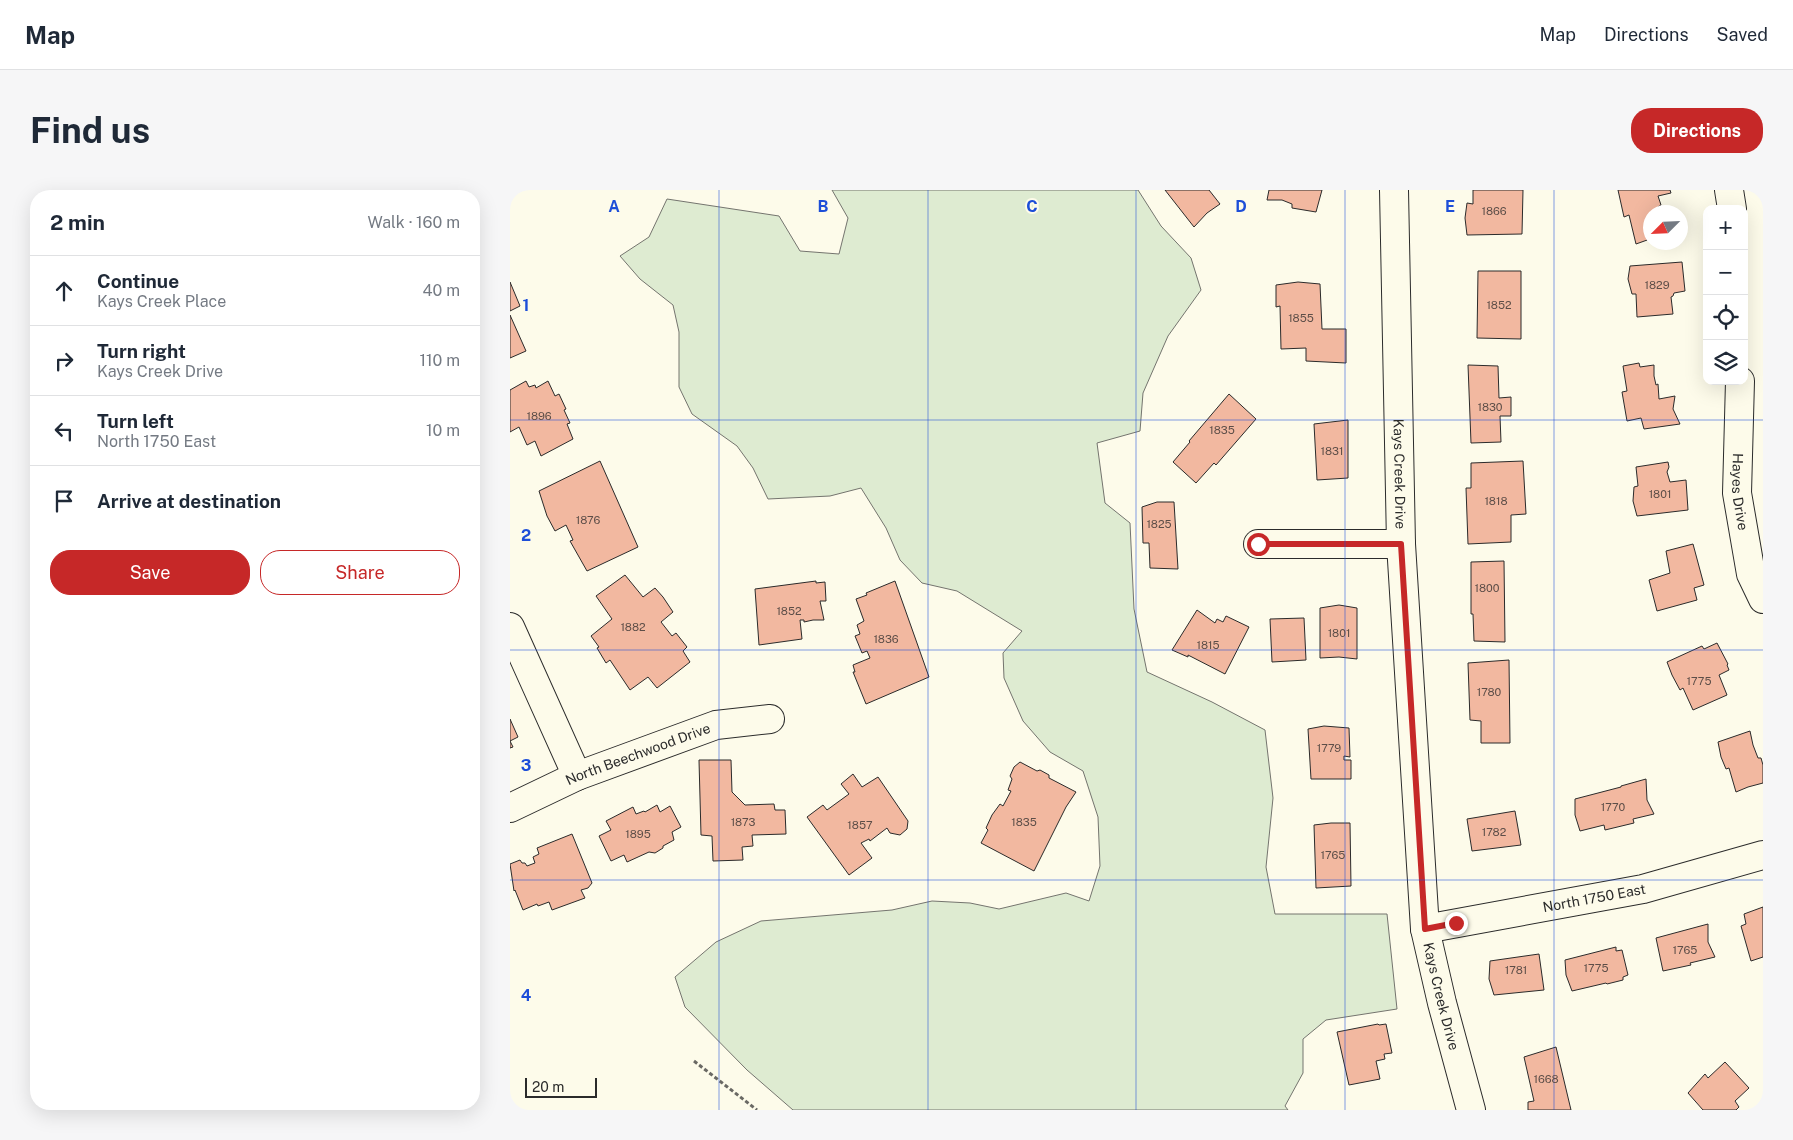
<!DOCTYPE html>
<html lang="en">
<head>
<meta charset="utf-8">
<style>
	body { margin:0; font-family:"Public Sans",sans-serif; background:#f6f6f7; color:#1f2937 }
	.controls { position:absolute; right:15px; top:15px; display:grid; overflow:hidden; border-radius:10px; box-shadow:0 5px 20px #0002 }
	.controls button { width:45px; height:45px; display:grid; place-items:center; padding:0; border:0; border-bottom:1px solid #e0e1e3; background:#fff; color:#1f2937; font:25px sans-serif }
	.compass { position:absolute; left:1133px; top:15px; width:45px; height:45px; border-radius:50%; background:#fff; box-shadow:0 5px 20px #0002; rotate:246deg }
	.scale { position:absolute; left:15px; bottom:12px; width:72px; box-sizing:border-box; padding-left:5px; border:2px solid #2b2b2b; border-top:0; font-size:14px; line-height:18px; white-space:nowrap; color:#2b2b2b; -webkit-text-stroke:4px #fdfbea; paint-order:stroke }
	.stop { position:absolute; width:15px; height:15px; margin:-11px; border:4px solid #c62828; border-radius:50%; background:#fff }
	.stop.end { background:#c62828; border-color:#fff; box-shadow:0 1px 5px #0008 }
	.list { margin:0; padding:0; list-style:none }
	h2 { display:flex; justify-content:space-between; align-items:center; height:65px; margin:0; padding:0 20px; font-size:21px }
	h2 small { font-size:16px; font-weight:400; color:#747a83 }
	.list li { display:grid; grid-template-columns:32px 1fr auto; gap:15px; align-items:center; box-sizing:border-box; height:70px; padding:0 20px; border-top:1px solid #e0e1e3 }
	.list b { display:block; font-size:19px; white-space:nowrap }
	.list p { margin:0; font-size:16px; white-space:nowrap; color:#747a83 }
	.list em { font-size:16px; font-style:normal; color:#747a83 }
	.actions { display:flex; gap:10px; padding:15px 20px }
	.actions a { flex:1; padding:11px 0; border:1px solid #c62828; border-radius:20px; text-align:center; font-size:18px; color:#c62828 }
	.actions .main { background:#c62828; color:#fff }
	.icon { flex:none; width:28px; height:28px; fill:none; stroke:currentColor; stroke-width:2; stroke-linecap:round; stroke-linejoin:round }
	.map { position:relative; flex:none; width:1253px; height:920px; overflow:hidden; border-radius:20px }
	header { display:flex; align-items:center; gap:30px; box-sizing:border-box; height:70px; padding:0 25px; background:#fff; border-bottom:1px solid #e0e1e3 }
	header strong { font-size:24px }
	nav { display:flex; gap:28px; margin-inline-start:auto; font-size:18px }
	.intro { display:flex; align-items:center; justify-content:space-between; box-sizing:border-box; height:120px; padding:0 30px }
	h1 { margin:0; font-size:35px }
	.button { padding:12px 22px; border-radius:20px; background:#c62828; color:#fff; font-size:18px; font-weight:700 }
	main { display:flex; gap:30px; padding:0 30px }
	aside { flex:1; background:#fff; border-radius:20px; box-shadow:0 5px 20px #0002 }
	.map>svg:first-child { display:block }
	.green { fill:#deebd1; stroke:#74746e }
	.building { fill:#f2b8a0; stroke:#2b2b2b }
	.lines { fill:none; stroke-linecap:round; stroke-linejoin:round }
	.minor-casing { stroke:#2b2b2b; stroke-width:30 }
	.path { stroke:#6a6964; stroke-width:3; stroke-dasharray:4 2.5; stroke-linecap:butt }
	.minor { stroke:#fdfbea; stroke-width:28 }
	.route { stroke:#c62828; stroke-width:6 }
	.grid { fill:none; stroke:#1d4ed8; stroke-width:1; stroke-opacity:0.55 }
	.labels { text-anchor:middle; stroke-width:4; stroke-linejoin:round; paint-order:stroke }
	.number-label { font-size:11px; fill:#5d4e48 }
	.street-label { font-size:14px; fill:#2b2b2b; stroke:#fdfbea }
	.grid-label { font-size:16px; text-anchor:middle; font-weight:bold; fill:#1d4ed8; stroke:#fdfbea; stroke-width:4; stroke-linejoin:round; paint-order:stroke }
</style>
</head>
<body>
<header>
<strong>Map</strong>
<nav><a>Map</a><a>Directions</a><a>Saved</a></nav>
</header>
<div class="intro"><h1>Find us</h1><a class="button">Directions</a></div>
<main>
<aside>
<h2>2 min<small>Walk · 160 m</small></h2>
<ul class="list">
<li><svg class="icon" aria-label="ahead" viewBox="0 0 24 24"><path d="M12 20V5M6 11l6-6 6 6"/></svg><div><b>Continue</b><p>Kays Creek Place</p></div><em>40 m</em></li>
<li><svg class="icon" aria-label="right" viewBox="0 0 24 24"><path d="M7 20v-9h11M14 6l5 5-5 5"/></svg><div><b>Turn right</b><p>Kays Creek Drive</p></div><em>110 m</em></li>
<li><svg class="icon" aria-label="left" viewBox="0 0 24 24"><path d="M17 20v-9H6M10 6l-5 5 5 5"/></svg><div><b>Turn left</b><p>North 1750 East</p></div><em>10 m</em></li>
<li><svg class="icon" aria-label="arrive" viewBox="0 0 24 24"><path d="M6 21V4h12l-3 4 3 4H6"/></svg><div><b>Arrive at destination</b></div></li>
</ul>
<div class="actions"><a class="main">Save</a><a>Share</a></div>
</aside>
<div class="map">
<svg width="1253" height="920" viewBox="0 0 1253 920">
	<rect width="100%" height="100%" fill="#fdfbea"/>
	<!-- green -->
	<path class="green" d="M 322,0 L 628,0 L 651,36 L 681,68 L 691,100 L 658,146 L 633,203 L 630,241 L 587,253 L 595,313 L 620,333 L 624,419 L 637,482 L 702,512 L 755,540 L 763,608 L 756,677 L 765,724 L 877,724 L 887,819 L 816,830 L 793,849 L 793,883 L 775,916 L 778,920 L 283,920 L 237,880 L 175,817 L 165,787 L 206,752 L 251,731 L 382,720 L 422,711 L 460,713 L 489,719 L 556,703 L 579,711 L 590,676 L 588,627 L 573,581 L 540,562 L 513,531 L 494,488 L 493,463 L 512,441 L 447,401 L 412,393 L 390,370 L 376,338 L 351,298 L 320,306 L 258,309 L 243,278 L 227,256 L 182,224 L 169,197 L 169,142 L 163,115 L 130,89 L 110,66 L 139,47 L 157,9 L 269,26 L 290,61 L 329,64 L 338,28 Z"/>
	<!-- building -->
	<g class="building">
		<path d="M 655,0 L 699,0 L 710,14 L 697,23 L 684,37 Z"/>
		<path d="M 759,0 L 812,0 L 806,22 L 782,18 L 782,14 L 772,10 L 757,10 Z"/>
		<path d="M 963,0 L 1013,0 L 1012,44 L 957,45 L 955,28 L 957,13 L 963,14 Z"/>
		<path d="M 1108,0 L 1160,0 L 1161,3 L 1148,6 L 1151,15 L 1148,17 L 1149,22 L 1140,22 L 1140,49 L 1126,54 L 1119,25 L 1114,27 Z"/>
		<path d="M 1172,72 L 1175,101 L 1164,103 L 1163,106 L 1161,107 L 1163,124 L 1127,127 L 1126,104 L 1122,104 L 1118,89 L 1120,76 Z"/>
		<path d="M 968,81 L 1011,81 L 1011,149 L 967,148 Z"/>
		<path d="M 0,92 L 10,116 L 0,121 Z"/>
		<path d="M 788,92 L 810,94 L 812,139 L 836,139 L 836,173 L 796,171 L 796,158 L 771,159 L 770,116 L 766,117 L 766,95 Z"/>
		<path d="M 0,125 L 16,161 L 0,168 Z"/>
		<path d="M 1129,173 L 1130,177 L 1144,175 L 1144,186 L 1146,195 L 1148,194 L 1149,209 L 1165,206 L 1163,219 L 1170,234 L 1134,239 L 1131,228 L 1117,231 L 1112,202 L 1117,201 L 1113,176 Z"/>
		<path d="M 958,175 L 988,176 L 989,208 L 1001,207 L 1001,226 L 990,226 L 991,252 L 961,253 Z"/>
		<path d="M 16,191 L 19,197 L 25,195 L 26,198 L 38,191 L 45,206 L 49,204 L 56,219 L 54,220 L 60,233 L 57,234 L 63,249 L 31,266 L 25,251 L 17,255 L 9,237 L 0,242 L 0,200 Z"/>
		<path d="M 719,204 L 746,229 L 706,275 L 704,273 L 686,293 L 663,272 L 680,252 L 679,251 Z"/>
		<path d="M 838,230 L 838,288 L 807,290 L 804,234 Z"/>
		<path d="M 90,271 L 128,357 L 77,381 L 60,351 L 63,350 L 56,335 L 45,341 L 37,326 L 29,301 Z"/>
		<path d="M 1013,271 L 1016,324 L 1001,325 L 1001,352 L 958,354 L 956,298 L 961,298 L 961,273 Z"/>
		<path d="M 1158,272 L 1159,277 L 1157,282 L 1160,292 L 1176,290 L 1178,320 L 1127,326 L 1123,311 L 1124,297 L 1128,296 L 1126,277 Z"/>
		<path d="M 647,312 L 664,312 L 668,379 L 640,378 L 639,353 L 633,353 L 632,317 Z"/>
		<path d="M 1183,354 L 1194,395 L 1184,398 L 1187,410 L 1147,421 L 1139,390 L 1160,383 L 1156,361 Z"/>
		<path d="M 994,371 L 995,452 L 964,451 L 963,424 L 961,424 L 961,372 Z"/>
		<path d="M 115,385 L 133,407 L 145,398 L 153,407 L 163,422 L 151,432 L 162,446 L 166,443 L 177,457 L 173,461 L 180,472 L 147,498 L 138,487 L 120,500 L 100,470 L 96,473 L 87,458 L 89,457 L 81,446 L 102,429 L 86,406 Z"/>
		<path d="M 306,391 L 306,393 L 315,392 L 316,411 L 310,411 L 314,430 L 303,430 L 294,432 L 294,430 L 290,430 L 292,449 L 249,455 L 245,399 Z"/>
		<path d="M 385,391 L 419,487 L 356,514 L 343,482 L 345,482 L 343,475 L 360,468 L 357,461 L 352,463 L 345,446 L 350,444 L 347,435 L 354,431 L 346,409 L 357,405 L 356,403 Z"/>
		<path d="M 829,415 L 847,418 L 847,469 L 829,467 L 810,468 L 810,418 Z"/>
		<path d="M 687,420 L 705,433 L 707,429 L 713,432 L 716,426 L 739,437 L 715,484 L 678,465 L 678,467 L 662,460 Z"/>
		<path d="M 794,428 L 796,470 L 762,472 L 760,429 Z"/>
		<path d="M 1207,453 L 1218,474 L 1217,475 L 1219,480 L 1209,485 L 1217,505 L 1183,520 L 1173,498 L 1170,500 L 1162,485 L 1157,472 L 1192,456 L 1194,459 Z"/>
		<path d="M 999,470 L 1000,553 L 971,553 L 971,531 L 960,530 L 958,473 Z"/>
		<path d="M 0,529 L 8,547 L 0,551 L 3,557 L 0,558 Z"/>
		<path d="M 814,536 L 839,538 L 840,567 L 834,566 L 834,570 L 841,570 L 841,589 L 801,589 L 798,539 Z"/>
		<path d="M 1240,541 L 1243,555 L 1248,568 L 1251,568 L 1253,575 L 1253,593 L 1238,597 L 1226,602 L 1219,578 L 1216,579 L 1211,567 L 1208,552 Z"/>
		<path d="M 189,570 L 221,570 L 222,602 L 235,615 L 264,614 L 265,620 L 275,620 L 276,644 L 242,645 L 243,656 L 232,657 L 233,670 L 203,671 L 202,646 L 191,645 Z"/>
		<path d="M 510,572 L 527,581 L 530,580 L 539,585 L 539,588 L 566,602 L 556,617 L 524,681 L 471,653 L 478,640 L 476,638 L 482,625 L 490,614 L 493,616 L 501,601 L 498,600 L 502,589 L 500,586 L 504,577 Z"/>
		<path d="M 343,584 L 352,597 L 368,587 L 398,631 L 397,639 L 390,645 L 380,643 L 377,638 L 360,651 L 359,649 L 351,653 L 362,668 L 339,685 L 297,627 L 313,615 L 317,620 L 339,604 L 331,594 Z"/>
		<path d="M 1136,589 L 1137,610 L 1144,624 L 1123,629 L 1124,633 L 1095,640 L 1094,635 L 1070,641 L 1065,625 L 1065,609 L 1111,597 L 1111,596 Z"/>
		<path d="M 147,615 L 150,622 L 160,616 L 171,637 L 162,642 L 164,650 L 153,656 L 153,658 L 145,663 L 139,662 L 117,672 L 114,665 L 101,671 L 89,646 L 101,640 L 96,631 L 123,617 L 126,624 L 134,621 L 135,622 Z"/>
		<path d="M 1005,621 L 1011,655 L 962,661 L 957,629 Z"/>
		<path d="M 821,633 L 840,633 L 841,696 L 806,698 L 804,635 Z"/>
		<path d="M 62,644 L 82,693 L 78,698 L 71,700 L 75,708 L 42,720 L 39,712 L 28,716 L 27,714 L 13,720 L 5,700 L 4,701 L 0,674 L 10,670 L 12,673 L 15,673 L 17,676 L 25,673 L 23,667 L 29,664 L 27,658 Z"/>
		<path d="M 1253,717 L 1253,767 L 1241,771 L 1231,736 L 1236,734 L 1234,724 Z"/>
		<path d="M 1198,734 L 1198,752 L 1205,767 L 1180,773 L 1181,775 L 1153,781 L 1146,748 Z"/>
		<path d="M 1106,757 L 1106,761 L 1112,760 L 1118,785 L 1113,787 L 1113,790 L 1097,794 L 1096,793 L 1062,801 L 1056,785 L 1055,770 Z"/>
		<path d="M 1029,764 L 1034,800 L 984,805 L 979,789 L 980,771 Z"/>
		<path d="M 868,834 L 869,835 L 876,834 L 882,863 L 874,864 L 875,869 L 866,871 L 870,889 L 839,895 L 827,842 Z"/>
		<path d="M 1046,857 L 1061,920 L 1018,920 L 1018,912 L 1024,911 L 1014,867 Z"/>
		<path d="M 1215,872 L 1239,898 L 1225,911 L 1229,917 L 1226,920 L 1193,920 L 1178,903 L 1195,884 L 1198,888 Z"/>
	</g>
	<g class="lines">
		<!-- minor casing -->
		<g class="minor-casing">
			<g id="minor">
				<path id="s1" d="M 884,0 L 891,354 L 915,739 L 932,813 L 961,920"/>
				<path d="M 1219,0 L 1222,19"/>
				<path id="s2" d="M 1230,191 L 1227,303 L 1241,384 L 1253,409"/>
				<path d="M 748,354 L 891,354"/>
				<path d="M 0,437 L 67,586"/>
				<path id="s3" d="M 0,618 L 67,586 L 206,535 L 260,529"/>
				<path id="s4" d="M 915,739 L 1133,699 L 1253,665"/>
			</g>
		</g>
		<!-- path -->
		<path class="path" d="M 184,871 L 247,920"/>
		<!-- minor -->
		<use href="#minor" class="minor"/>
	</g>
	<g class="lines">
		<!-- route -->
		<path class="route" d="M 748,354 L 891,354 L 915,739 L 946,733"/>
	</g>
	<!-- grid -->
	<path class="grid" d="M 209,0 L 209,920M 418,0 L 418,920M 626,0 L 626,920M 835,0 L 835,920M 1044,0 L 1044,920M 0,230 L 1253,230M 0,460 L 1253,460M 0,690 L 1253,690"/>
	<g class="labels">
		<!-- number labels -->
		<g class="number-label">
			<text x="984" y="25">1866</text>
			<text x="1147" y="99">1829</text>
			<text x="989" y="119">1852</text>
			<text x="791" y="132">1855</text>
			<text x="980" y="221">1830</text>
			<text x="29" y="230">1896</text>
			<text x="712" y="244">1835</text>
			<text x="822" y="265">1831</text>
			<text x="1150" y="308">1801</text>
			<text x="986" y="315">1818</text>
			<text x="78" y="334">1876</text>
			<text x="649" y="338">1825</text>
			<text x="977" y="402">1800</text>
			<text x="279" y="425">1852</text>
			<text x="123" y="441">1882</text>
			<text x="829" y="447">1801</text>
			<text x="376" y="453">1836</text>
			<text x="698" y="459">1815</text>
			<text x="1189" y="495">1775</text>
			<text x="979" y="506">1780</text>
			<text x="819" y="562">1779</text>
			<text x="1103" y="621">1770</text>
			<text x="233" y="636">1873</text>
			<text x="514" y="636">1835</text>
			<text x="350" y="639">1857</text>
			<text x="984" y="646">1782</text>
			<text x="128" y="648">1895</text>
			<text x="823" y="669">1765</text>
			<text x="1175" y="764">1765</text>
			<text x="1086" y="782">1775</text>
			<text x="1006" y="784">1781</text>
			<text x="1036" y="893">1668</text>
		</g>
		<!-- street labels -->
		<g class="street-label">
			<text dy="5" stroke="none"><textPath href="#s1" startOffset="284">Kays Creek Drive</textPath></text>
			<text dy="5" stroke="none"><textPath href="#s2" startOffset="111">Hayes Drive</textPath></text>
			<text dy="5" stroke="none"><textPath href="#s3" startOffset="139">North Beechwood Drive</textPath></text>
			<text dy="5" stroke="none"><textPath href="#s4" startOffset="172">North 1750 East</textPath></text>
			<text dy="5" stroke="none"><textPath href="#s1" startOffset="809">Kays Creek Drive</textPath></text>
		</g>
	</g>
	<g class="grid-label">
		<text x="104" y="22">A</text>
		<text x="313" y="22">B</text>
		<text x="522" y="22">C</text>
		<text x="731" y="22">D</text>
		<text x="940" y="22">E</text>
		<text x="16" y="121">1</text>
		<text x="16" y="351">2</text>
		<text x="16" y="581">3</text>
		<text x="16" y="811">4</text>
	</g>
</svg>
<div class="controls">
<button>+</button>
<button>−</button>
<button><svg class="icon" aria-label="locate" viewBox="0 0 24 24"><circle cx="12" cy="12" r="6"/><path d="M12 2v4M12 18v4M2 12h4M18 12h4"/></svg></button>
<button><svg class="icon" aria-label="layers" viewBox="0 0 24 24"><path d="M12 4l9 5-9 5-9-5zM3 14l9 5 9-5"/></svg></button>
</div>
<svg class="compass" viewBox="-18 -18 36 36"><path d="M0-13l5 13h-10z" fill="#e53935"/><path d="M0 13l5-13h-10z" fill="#747a83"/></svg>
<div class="scale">20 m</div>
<div class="stop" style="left:748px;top:354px"></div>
<div class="stop end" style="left:946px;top:733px"></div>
</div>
</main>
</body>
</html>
